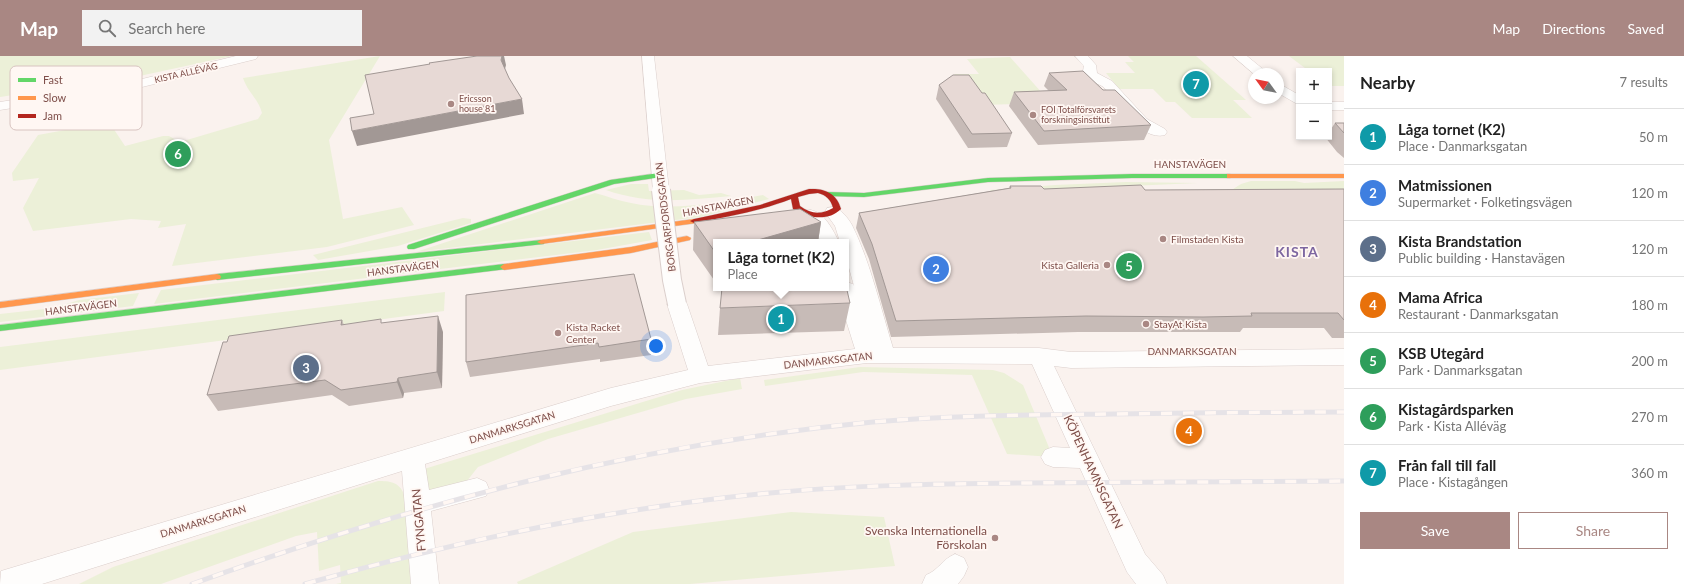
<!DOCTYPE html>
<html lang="en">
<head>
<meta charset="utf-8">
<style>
	body { margin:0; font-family:Lato,sans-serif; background:#f2f2f2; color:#222 }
	.controls { position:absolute; right:12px; top:12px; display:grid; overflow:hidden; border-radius:0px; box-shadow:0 2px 6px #0003 }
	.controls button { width:36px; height:36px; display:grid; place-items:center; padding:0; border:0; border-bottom:1px solid #e0e0e0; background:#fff; color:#222; font:20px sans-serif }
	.compass { position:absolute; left:1248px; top:12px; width:36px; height:36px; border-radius:50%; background:#fff; box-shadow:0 2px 6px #0003; rotate:303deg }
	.you { position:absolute; left:656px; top:290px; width:14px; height:14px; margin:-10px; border:3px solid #fff; border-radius:50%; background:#1a73e8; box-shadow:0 0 0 6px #1a73e833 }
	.badge { display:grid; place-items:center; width:26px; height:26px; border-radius:50%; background:#a98783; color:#fff; font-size:13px; font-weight:700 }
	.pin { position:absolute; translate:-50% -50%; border:2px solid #fff; box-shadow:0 1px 4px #0006 }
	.popup { position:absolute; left:713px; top:183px; width:136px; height:52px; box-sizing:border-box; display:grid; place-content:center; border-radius:0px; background:#fff; filter:drop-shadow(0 1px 3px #0005); font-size:13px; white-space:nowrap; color:#767676 }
	.popup b { font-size:15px; color:#222 }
	.popup::after { content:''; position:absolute; left:50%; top:100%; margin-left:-8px; border:8px solid transparent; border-top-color:#fff }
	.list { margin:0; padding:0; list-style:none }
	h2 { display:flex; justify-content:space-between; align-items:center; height:52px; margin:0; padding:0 16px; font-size:17px }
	h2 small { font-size:13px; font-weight:400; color:#767676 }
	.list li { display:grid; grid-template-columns:26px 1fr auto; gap:12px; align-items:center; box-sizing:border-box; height:56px; padding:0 16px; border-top:1px solid #e0e0e0 }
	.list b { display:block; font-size:15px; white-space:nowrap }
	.list p { margin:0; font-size:13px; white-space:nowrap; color:#767676 }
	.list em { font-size:13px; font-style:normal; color:#767676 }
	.actions { display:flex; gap:8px; padding:12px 16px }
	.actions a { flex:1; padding:9px 0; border:1px solid #a98783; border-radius:0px; text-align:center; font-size:14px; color:#a98783 }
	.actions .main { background:#a98783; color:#fff }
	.icon { flex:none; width:22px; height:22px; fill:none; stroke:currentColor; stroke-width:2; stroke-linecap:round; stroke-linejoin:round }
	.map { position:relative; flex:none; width:1344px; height:528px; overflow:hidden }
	header { display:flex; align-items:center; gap:24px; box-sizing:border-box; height:56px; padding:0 20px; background:#a98783; color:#fff }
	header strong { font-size:19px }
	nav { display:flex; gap:22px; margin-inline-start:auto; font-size:14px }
	.search { width:280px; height:36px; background:#f2f2f2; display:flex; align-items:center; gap:10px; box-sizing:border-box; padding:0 14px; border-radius:0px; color:#767676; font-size:15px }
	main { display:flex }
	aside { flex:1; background:#fff }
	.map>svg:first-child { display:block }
	.green { fill:#ecf0d8 }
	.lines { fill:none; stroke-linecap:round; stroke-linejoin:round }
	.street-casing { stroke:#dbcfcc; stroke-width:1 }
	.fast-casing { stroke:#dbcecb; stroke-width:1 }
	.slow-casing { stroke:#dbcecb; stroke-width:1 }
	.jam-casing { stroke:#dbcecb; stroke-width:1 }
	.street { fill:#fefdfc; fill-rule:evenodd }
	.fast { fill:#63d668; fill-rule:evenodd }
	.slow { fill:#ff974d; fill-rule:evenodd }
	.jam { fill:#b3261e; fill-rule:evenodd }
	.rail-casing { stroke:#e6e3e7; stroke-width:5 }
	.rail { stroke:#fff7f3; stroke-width:3.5; stroke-dasharray:11; stroke-linecap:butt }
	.street-bridge-casing { stroke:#dbcfcc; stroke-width:20; stroke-linecap:butt }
	.street-bridge { stroke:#fefdfc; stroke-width:18 }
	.wall { fill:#c7bbb7 }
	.shaded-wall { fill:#a29895 }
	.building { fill:#e7d9d5; stroke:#a29895 }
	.poi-dot { fill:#a98783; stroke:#fff7f3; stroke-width:1.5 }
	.labels { text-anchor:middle; stroke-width:3.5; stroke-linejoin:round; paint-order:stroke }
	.far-street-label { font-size:9px; fill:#7e4e49; stroke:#fff7f3 }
	.far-poi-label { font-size:9px; fill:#7e4e49; stroke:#fff7f3; text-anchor:start }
	.street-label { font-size:10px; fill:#7e4e49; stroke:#fff7f3 }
	.poi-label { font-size:10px; fill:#7e4e49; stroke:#fff7f3; text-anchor:start }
	.near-street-label { font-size:12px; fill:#7e4e49; stroke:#fff7f3 }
	.near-poi-label { font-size:12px; fill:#7e4e49; stroke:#fff7f3; text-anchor:end }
	.district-label { font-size:14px; font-weight:bold; letter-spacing:1px; fill:#7d66a0; stroke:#fff7f3 }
	.key { fill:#fff7f3; stroke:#d8c4c0; stroke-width:1 }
	.key-label { font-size:11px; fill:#7e4e49 }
</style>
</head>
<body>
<header>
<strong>Map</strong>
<div class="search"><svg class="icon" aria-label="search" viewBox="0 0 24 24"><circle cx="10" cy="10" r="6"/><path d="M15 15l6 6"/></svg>Search here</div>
<nav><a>Map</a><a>Directions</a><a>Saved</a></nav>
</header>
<main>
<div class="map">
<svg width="1344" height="528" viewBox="0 0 1344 528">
	<rect width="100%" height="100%" fill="#faf2ee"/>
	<!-- green -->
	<g class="green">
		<path d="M 0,0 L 232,0 L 135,21 L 0,41 Z"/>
		<path d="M 380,0 L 329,84 L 343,163 L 402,151 L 414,169 L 327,191 L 172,210 L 186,168 L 158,172 L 161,165 L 131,163 L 33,175 L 23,152 L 39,122 L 13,125 L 12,117 L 38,79 L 109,66 L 125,90 L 163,80 L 169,80 L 180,86 L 258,63 L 262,57 C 258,42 248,37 243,22 Z"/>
		<path d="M 1128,0 L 1196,0 L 1246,44 L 1233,44 L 1252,62 L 1192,62 L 1175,46 L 1166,46 L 1153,33 L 1119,33 L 1106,17 L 1135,17 L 1125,6 L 1134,6 Z"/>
		<path d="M 1289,0 L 1344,0 L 1344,30 L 1329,30 L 1329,15 L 1309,15 Z"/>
		<path d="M 1010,1 L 1051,47 L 979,49 L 954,18 L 979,18 L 967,3 Z"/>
		<path d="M 1251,125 L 1295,125 L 1304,127 L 1344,125 L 1344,133 L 1230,135 L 1241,128 Z"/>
		<path d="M 1126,126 L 1198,127 L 992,136 L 990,134 L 1055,129 Z"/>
		<path d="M 631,128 L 648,128 L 649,135 L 684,134 L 699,139 L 721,137 L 731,140 C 687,144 648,149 606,134 Z"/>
		<path d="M 595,137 C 607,140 619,145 631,147 C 674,156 721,146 763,139 L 769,143 L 700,161 L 416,196 Z"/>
		<path d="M 463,162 L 471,163 L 471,167 L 398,190 L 318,204 L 313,199 Z"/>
		<path d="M 649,176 L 652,184 L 597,194 L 154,248 L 161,234 Z"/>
		<path d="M 445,236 L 444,255 L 0,314 L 0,291 Z"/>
		<path d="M 139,237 L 133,250 L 0,266 L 0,258 L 54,252 L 79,244 Z"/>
		<path d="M 860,311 L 993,314 L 1004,317 L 1023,329 L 1053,401 L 1007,398 L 972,319 L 863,316 L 765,330 L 764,324 Z"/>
		<path d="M 740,322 L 742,333 L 686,343 L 548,383 L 478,411 L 463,430 L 427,437 L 424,413 L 682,334 Z"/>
		<path d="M 378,425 C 390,425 399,426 404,438 L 416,528 L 336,528 L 341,527 L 340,509 L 319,515 L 317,476 L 296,480 L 161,528 L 79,528 L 113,511 Z"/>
		<path d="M 791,456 L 884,461 L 895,510 L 690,528 L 518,528 L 517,526 L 633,476 Z"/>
	</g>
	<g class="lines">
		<!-- street casing -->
		<g class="street-casing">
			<g id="street">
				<path d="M 236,0 L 258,0 L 256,3 L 138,32 L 0,54 L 0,46 L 138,24 Z"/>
				<path d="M 642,0 L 654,0 L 669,134 L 667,137 L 661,139 L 655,137 L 653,134 Z"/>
				<path d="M 1075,0 L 1088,0 L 1096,9 L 1097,17 L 1112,25 L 1147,63 L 1165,73 L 1167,76 L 1165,79 C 1139,86 1119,43 1102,30 C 1097,27 1090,26 1085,22 C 1082,19 1083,14 1084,10 Z"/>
				<path d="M 1233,0 L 1247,0 L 1269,18 L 1254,18 Z"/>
				<path d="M 1278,27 L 1299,39 L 1299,49 L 1278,37 Z"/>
				<rect x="1329" y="46" width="15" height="8"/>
				<path d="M 833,151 C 841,153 848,162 852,169 C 870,205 881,253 893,292 L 1039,292 L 1071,296 L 1344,293 L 1344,309 L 1071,312 L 1054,310 L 1145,498 L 1163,519 L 1167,528 L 1136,528 L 1127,516 L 1080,412 L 1053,411 L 1045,408 L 1041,401 L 1045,394 L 1053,391 L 1070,392 L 1032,308 L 867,307 L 700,327 L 611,350 L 425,408 L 429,434 L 477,422 L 486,426 L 489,433 L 486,440 L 431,455 L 439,528 L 411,528 L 402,415 L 42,528 L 0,528 L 1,515 L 611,332 L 688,314 L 667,248 L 670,243 L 677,241 L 684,243 L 687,248 L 708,310 L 855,293 L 836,232 L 846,232 L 846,226 L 853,228 L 854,230 L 846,201 L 846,186 L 840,186 L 835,170 L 825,156 L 827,152 Z"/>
				<path d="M 811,154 C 825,157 833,174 839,186 L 821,186 L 815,174 L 802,159 L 805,155 Z"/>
				<path d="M 955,498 L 964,502 L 968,511 L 964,520 L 958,528 L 922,528 L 926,519 C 939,514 941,504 955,498 Z"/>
			</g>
		</g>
		<!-- fast casing -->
		<g class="fast-casing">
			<g id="fast">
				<path d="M 659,117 L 663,119 L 662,121 L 614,128 L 414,193 L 408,193 L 407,191 L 408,189 L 610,124 Z"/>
				<path d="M 1132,118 L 1230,118 L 1234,120 L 1230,122 L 1132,122 L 988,126 L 864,141 L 827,140 L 823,138 L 827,136 L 864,137 L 988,122 Z"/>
				<path d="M 541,184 L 545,186 L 544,188 L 217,224 L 213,221 L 217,218 Z"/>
				<path d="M 504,208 L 507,209 L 508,211 L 507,213 L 0,275 L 0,269 Z"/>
			</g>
		</g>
		<!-- slow casing -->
		<g class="slow-casing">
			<g id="slow">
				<rect x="1227" y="118" width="117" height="4"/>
				<path d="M 694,163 L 697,163 L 698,165 L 697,167 L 541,188 L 537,186 L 541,184 Z"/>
				<path d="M 687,180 L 691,182 L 690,184 L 631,197 L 504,214 L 500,211 L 504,208 L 631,191 Z"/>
				<path d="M 217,218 L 220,219 L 221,221 L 220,223 L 0,252 L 0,246 Z"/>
			</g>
		</g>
		<!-- jam casing -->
		<g class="jam-casing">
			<path id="jam" d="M 809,133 C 824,132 837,137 841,153 C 828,166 807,162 793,153 L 791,143 C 760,155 727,161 694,167 L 690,165 L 694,163 L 760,149 ZM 818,137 C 826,139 831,144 833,152 C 821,159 811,158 800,150 L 798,141 L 809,138 Z"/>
		</g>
		<!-- street -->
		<use href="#street" class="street"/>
		<!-- fast -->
		<use href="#fast" class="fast"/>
		<!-- slow -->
		<use href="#slow" class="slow"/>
		<!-- jam -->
		<use href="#jam" class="jam"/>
		<!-- rail casing -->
		<g class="rail-casing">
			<g id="rail">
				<path d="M 192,528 C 415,448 636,388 873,366 C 953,359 1034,359 1114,358 C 1191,357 1267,356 1344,356"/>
				<path d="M 305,528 C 457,485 612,452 770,437 C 854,429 938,428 1023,427 C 1130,426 1237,426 1344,425"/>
			</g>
		</g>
		<!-- rail -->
		<use href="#rail" class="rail"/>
		<!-- street-bridge casing -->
		<g class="street-bridge-casing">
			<path id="street-bridge" d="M 661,134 L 672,224 L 677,248"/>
		</g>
		<!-- street-bridge -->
		<use href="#street-bridge" class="street-bridge"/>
	</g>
	<!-- wall -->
	<g class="wall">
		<path d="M 1049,17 L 1103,34 L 1151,69 L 1144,84 L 1038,89 L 1009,50 L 1014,36 L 1049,35 L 1044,30 Z"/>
		<path d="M 939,29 L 982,37 L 1012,77 L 1007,91 L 968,92 L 936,43 Z"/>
		<path d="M 1335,67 L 1344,67 L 1344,102 L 1337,96 L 1325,81 L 1329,81 L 1329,76 Z"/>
		<path d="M 1010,130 L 1044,133 L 1145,134 L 1344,133 L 1344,282 L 1332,282 L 1324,272 L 1243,272 L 1240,276 L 1078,276 L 891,281 L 869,203 L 856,172 L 859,157 L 1009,132 Z"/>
		<path d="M 694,166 L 821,166 L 818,186 L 716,186 L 714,224 L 693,194 Z"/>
		<path d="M 466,239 L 651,283 L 651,299 L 600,306 L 600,303 L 470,321 L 466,306 Z"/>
		<path d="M 850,247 L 844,275 L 718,279 L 720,252 Z"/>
		<path d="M 342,264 L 344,269 L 382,267 L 443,276 L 442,332 L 404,337 L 403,342 L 349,350 L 332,339 L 218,355 L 207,339 Z"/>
	</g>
	<!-- shaded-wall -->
	<g class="shaded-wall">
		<path d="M 502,0 L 504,0 L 506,9 L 504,17 L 501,4 Z"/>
		<path d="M 522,43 L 524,58 L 357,90 L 352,75 Z"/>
		<path d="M 821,166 L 818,186 L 751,186 Z"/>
		<path d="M 715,196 L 716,196 L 716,223 L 714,224 Z"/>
		<path d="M 438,260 L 443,276 L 442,332 L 437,316 Z"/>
		<path d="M 398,322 L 404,337 L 403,342 L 397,326 Z"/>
	</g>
	<!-- building -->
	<g class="building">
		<path d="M 477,0 L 502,0 L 501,4 L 509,22 L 522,43 L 352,75 L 350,62 L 374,58 L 365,19 L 430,8 L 429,7 Z"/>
		<path d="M 1083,15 L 1103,34 L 1115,34 L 1151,69 L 1044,75 L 1014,36 L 1067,34 L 1049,17 Z"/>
		<path d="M 953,19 L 969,19 L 982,37 L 985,37 L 1012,77 L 972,78 L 939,29 Z"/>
		<path d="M 1335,67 L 1344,67 L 1344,77 Z"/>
		<path d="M 1141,129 L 1145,134 L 1344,133 L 1344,264 L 1338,257 L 1251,257 L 1252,260 L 1203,261 L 1086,260 L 896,265 L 872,188 L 859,157 L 1011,132 L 1010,130 L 1041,130 L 1044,133 Z"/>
		<path d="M 800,153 L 821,166 L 751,186 L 716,186 L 716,196 L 715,196 L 694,166 Z"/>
		<path d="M 634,218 L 651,283 L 599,291 L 598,287 L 466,306 L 466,239 Z"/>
		<path d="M 846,230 L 850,247 L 720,252 L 722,232 L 846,232 Z"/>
		<path d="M 438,260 L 437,316 L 398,322 L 397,326 L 341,334 L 325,324 L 207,339 L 223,286 L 227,286 L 229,280 L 342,264 L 341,269 L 381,263 L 381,267 Z"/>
	</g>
	<!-- markers -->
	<g class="poi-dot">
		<circle cx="451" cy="48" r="4"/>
		<circle cx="1033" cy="59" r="4"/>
		<circle cx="1163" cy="183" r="4"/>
		<circle cx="1107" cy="209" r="4"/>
		<circle cx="1146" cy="268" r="4"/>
		<circle cx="558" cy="277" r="4"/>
		<circle cx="995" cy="482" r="4"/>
	</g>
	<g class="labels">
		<!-- far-street labels -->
		<g class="far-street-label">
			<text transform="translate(186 17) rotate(-13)" y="3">KISTA ALLÉVÄG</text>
		</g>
		<!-- far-poi labels -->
		<g class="far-poi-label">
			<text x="459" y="46">Ericsson<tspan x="459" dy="10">house 81</tspan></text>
			<text x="1041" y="57">FOI Totalförsvarets<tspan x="1041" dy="10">forskningsinstitut</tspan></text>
		</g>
		<!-- street labels -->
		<g class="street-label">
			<text x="1190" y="112">HANSTAVÄGEN</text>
			<text transform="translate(718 150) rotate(-11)" y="4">HANSTAVÄGEN</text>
			<text transform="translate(665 161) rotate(-97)" y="4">BORGARFJORDSGATAN</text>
			<text transform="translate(403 212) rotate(-7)" y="4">HANSTAVÄGEN</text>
			<text transform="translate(81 251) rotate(-7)" y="4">HANSTAVÄGEN</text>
			<text x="1192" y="299">DANMARKSGATAN</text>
			<text transform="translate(828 304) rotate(-6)" y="4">DANMARKSGATAN</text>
			<text transform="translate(512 371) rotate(-17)" y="4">DANMARKSGATAN</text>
			<text transform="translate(203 465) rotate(-17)" y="4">DANMARKSGATAN</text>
		</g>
		<!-- poi labels -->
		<g class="poi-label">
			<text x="1171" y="187">Filmstaden Kista</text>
			<text x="1099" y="213" text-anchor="end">Kista Galleria</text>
			<text x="1154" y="272">StayAt Kista</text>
			<text x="566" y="275">Kista Racket<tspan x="566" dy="12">Center</tspan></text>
		</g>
		<!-- near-street labels -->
		<g class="near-street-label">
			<text transform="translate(1093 416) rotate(65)" y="4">KÖPENHAMNSGATAN</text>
			<text transform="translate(419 464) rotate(-95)" y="4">FYNGATAN</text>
		</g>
		<!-- near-poi labels -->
		<g class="near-poi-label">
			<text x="987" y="479">Svenska Internationella<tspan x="987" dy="14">Förskolan</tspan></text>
		</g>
		<!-- district labels -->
		<g class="district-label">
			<text x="1297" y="201">KISTA</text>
		</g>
	</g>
	<!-- legend -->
	<rect x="10" y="10" width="132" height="64" rx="6" class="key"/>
	<rect x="18" y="22" width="18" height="4" fill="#63d668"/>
	<rect x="18" y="40" width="18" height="4" fill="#ff974d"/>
	<rect x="18" y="58" width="18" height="4" fill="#b3261e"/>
	<g class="key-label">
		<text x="43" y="28">Fast</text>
		<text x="43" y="46">Slow</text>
		<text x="43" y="64">Jam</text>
	</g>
</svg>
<div class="controls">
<button>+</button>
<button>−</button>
</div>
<svg class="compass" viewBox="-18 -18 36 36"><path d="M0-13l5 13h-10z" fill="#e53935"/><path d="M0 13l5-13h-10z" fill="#767676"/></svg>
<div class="you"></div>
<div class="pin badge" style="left:781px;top:263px;background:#0f9aa8">1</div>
<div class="popup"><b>Låga tornet (K2)</b>Place</div>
<div class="pin badge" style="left:936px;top:213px;background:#3f7fe0">2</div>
<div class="pin badge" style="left:306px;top:312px;background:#5c6f8a">3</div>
<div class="pin badge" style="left:1189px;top:375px;background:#e8710a">4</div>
<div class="pin badge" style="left:1129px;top:210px;background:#2e9e5b">5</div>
<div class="pin badge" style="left:178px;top:98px;background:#2e9e5b">6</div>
<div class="pin badge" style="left:1196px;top:28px;background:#0f9aa8">7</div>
</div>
<aside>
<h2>Nearby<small>7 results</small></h2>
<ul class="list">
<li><span class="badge" style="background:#0f9aa8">1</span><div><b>Låga tornet (K2)</b><p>Place · Danmarksgatan</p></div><em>50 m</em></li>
<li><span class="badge" style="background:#3f7fe0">2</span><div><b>Matmissionen</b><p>Supermarket · Folketingsvägen</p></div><em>120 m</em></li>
<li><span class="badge" style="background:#5c6f8a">3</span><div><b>Kista Brandstation</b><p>Public building · Hanstavägen</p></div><em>120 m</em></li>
<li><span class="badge" style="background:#e8710a">4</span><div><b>Mama Africa</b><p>Restaurant · Danmarksgatan</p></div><em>180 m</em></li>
<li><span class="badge" style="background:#2e9e5b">5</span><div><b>KSB Utegård</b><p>Park · Danmarksgatan</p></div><em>200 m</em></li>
<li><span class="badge" style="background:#2e9e5b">6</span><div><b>Kistagårdsparken</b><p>Park · Kista Alléväg</p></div><em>270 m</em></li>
<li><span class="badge" style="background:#0f9aa8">7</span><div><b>Från fall till fall</b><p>Place · Kistagången</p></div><em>360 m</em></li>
</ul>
<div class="actions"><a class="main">Save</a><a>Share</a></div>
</aside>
</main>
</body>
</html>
